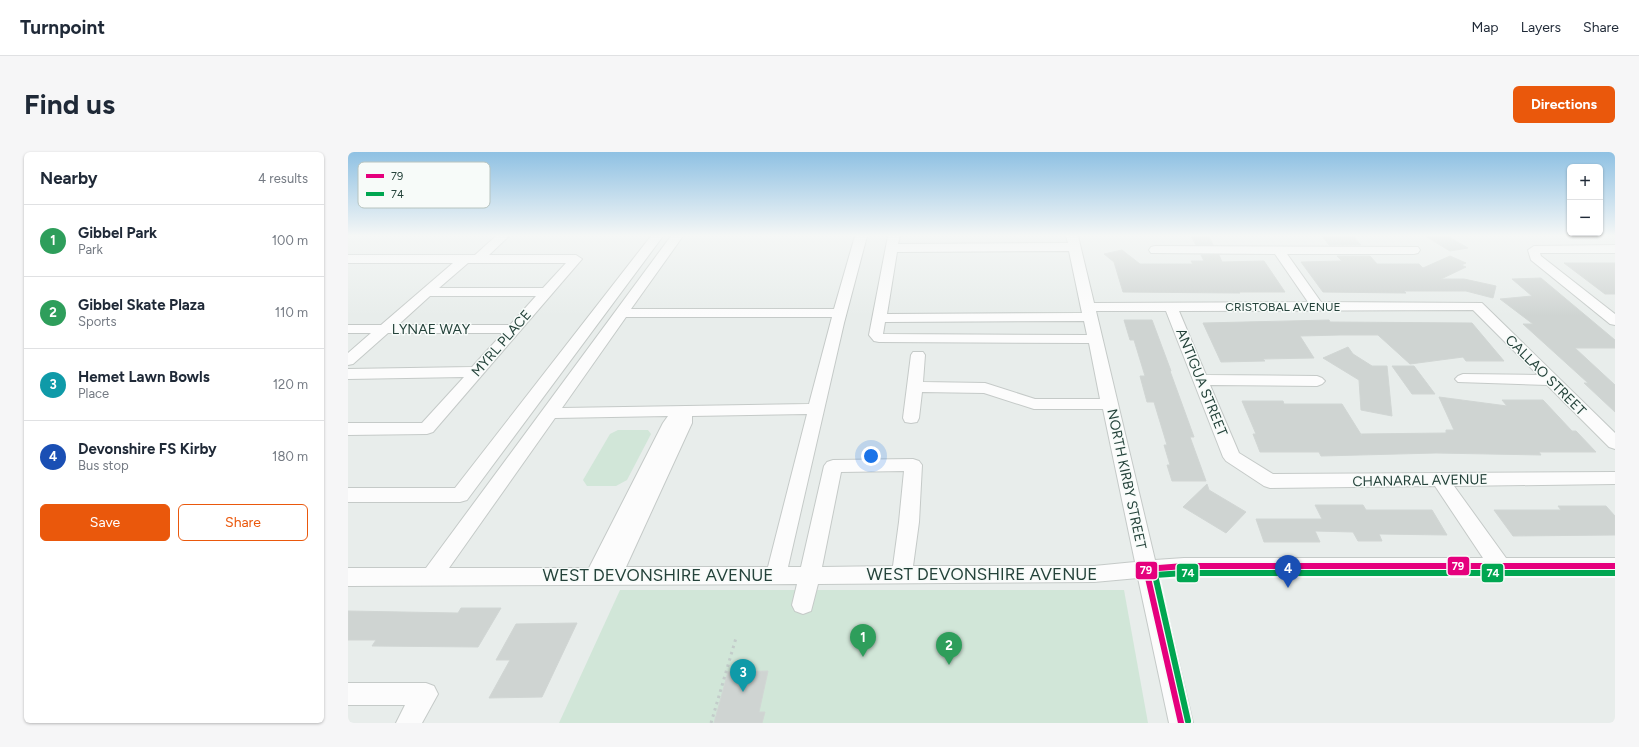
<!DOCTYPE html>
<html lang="en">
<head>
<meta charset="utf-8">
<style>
	body { margin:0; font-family:Figtree,sans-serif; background:#f6f6f7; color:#1f2937 }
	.controls { position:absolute; right:12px; top:12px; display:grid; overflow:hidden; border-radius:6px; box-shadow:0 1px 3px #0004 }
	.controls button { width:36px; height:36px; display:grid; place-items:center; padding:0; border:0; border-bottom:1px solid #e0e1e3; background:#fff; color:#1f2937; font:20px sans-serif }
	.you { position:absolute; left:523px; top:304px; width:14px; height:14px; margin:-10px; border:3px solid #fff; border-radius:50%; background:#1a73e8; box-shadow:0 0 0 6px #1a73e833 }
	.badge { display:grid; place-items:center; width:26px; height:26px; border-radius:50%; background:#ea580c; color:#fff; font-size:13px; font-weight:700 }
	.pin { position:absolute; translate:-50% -33px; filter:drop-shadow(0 1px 2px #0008) }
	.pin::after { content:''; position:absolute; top:21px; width:14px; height:12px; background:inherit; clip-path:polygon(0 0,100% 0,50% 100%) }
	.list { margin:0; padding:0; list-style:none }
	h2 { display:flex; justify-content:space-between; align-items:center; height:52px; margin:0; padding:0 16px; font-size:17px }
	h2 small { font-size:13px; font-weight:400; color:#747a83 }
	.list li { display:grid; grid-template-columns:26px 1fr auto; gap:12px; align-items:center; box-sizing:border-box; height:72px; padding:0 16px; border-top:1px solid #e0e1e3 }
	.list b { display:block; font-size:15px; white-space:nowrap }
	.list p { margin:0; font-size:13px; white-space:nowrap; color:#747a83 }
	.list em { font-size:13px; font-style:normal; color:#747a83 }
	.actions { display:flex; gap:8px; padding:12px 16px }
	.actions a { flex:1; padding:9px 0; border:1px solid #ea580c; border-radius:6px; text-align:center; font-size:14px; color:#ea580c }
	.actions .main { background:#ea580c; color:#fff }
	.map { position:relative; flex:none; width:1267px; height:571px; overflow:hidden; border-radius:6px }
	header { display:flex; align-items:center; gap:24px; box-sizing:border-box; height:56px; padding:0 20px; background:#fff; border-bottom:1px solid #e0e1e3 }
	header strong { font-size:19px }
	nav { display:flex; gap:22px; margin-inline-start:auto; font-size:14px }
	.intro { display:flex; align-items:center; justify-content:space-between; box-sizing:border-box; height:96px; padding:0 24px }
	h1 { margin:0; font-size:28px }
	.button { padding:10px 18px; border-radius:6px; background:#ea580c; color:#fff; font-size:14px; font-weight:700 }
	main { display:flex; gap:24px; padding:0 24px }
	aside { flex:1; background:#fff; border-radius:6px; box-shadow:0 1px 3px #0004 }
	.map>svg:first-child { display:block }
	.green { fill:#d1e6d8 }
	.building { fill:#cfd4d2; stroke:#d1d6d4 }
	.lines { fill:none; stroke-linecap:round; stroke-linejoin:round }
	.minor-casing { stroke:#c5cac8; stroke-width:2 }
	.path { stroke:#c3ccca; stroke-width:3; stroke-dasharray:2.5 4; stroke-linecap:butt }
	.minor { fill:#fcfcfc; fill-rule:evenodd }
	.bus-1-casing { stroke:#f7fbf9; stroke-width:10 }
	.bus-2-casing { stroke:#f7fbf9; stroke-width:10 }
	.bus-1 { stroke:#e5007d; stroke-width:6 }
	.bus-2 { stroke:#00a651; stroke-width:6 }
	.labels { text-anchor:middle; stroke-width:3; stroke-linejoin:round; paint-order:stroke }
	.far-street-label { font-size:12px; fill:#24423a; stroke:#f7fbf9 }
	.street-label { font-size:14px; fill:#24423a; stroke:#f7fbf9 }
	.near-street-label { font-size:17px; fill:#24423a; stroke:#f7fbf9 }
	.key { fill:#f7fbf9; stroke:#b8c4c0; stroke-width:1 }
	.key-label { font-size:11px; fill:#24423a }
	.line-badge { stroke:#f7fbf9; stroke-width:1.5 }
	.badge-label { font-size:11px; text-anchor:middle; font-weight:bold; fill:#fff }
</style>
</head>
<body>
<header>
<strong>Turnpoint</strong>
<nav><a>Map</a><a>Layers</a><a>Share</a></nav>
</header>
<div class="intro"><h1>Find us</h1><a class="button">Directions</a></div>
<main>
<aside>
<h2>Nearby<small>4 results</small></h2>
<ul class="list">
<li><span class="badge" style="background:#2e9e5b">1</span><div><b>Gibbel Park</b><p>Park</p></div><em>100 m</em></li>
<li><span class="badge" style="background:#2e9e5b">2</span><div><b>Gibbel Skate Plaza</b><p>Sports</p></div><em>110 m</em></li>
<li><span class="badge" style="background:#0f9aa8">3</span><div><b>Hemet Lawn Bowls</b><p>Place</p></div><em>120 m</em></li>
<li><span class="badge" style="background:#1a4fb4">4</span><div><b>Devonshire FS Kirby</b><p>Bus stop</p></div><em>180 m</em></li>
</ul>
<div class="actions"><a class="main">Save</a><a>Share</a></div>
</aside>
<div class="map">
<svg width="1267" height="571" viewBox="0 0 1267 571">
	<rect width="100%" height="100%" fill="#e8edeb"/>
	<!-- green -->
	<g class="green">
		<path d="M 270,278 L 300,278 L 303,282 L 279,328 L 268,334 L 239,334 L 235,328 L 262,282 Z"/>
		<path d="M 272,438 L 776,438 L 800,571 L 211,571 Z"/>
	</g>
	<!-- building -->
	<g class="building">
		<path d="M 843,84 L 861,84 L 865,93 L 848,93 Z"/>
		<path d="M 974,84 L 1005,84 L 1013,93 L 981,93 Z"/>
		<path d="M 1077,84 L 1099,84 L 1120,96 L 1102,99 Z"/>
		<path d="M 774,98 L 792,112 L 845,112 L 843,109 L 856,109 L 853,103 L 871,103 L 874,110 L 916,109 L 937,140 L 891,140 L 892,141 L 775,140 L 766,110 L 756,102 Z"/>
		<path d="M 989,104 L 1022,104 L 1029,112 L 1071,112 L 1075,116 L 1102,104 L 1118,111 L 1113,113 L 1118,115 L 1093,127 L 1116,127 L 1148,134 L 1145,146 L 1118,139 L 1056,139 L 1058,141 L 975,140 L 953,110 L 994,109 Z"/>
		<path d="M 1216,111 L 1267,111 L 1267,142 L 1257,142 Z"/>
		<path d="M 1193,126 L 1267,188 L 1267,196 L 1227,196 L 1267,233 L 1267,260 L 1236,231 L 1240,231 L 1175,172 L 1185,172 L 1152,147 L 1184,144 L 1164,127 Z"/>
		<path d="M 776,168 L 804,168 L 823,219 L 822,219 L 846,285 L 842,285 L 858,329 L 824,329 L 819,313 L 822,313 L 816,293 L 819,293 L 806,250 L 799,250 L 792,224 L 797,224 L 786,188 L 782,188 Z"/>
		<path d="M 981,168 L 982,170 L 1124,171 L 1156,209 L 1118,209 L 1115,205 L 1062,212 L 1030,183 L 992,183 L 952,184 L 966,206 L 915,207 L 917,209 L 873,210 L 855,171 Z"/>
		<path d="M 1000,195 L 1005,202 L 1024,214 L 1039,214 L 1044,264 L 1013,258 L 1011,228 L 975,206 Z"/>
		<path d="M 1044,214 L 1066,214 L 1087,242 L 1064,242 Z"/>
		<path d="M 1091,245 L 1159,254 L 1154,248 L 1195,248 L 1224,279 L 1228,279 L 1248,300 L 1191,300 L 1193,303 L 1088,301 L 973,304 L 971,300 L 912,300 L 905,282 L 908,282 L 894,249 L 935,249 L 936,252 L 994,252 L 1014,284 L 1013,282 L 1098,281 L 1098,278 L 1106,278 Z"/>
		<path d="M 859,332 L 861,338 L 898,360 L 878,381 L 835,355 Z"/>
		<path d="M 967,353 L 1015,353 L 1018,358 L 1084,358 L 1099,383 L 1031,382 L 1034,389 L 1010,389 L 1005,380 L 967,379 L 972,390 L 916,390 L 908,367 L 974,367 Z"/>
		<path d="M 1210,354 L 1258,354 L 1267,364 L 1267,383 L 1165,384 L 1146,358 L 1213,358 Z"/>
		<path d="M 113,456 L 153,456 L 130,495 L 24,494 L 28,488 L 0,488 L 0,459 L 110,461 Z"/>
		<path d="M 229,471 L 194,545 L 141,546 L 162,508 L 148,508 L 168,472 Z"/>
		<path d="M 420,519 L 411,560 L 417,560 L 414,571 L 366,571 L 380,520 Z"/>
	</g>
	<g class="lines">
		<!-- minor casing -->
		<g class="minor-casing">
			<g id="minor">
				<path d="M 148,84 L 161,84 L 141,103 L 228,103 L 234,107 L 85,280 L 79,282 L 0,283 L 0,271 L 74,271 L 116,225 L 0,227 L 0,217 L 124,215 L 155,181 L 40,181 L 5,212 L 0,213 L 0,201 L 23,181 L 0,181 L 0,173 L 33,173 L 105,111 L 0,111 L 0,103 L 127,103 ZM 120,111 L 218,111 L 195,136 L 91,136 ZM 82,144 L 188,144 L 162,173 L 50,173 Z"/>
				<path d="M 303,84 L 315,84 L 119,348 L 112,350 L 0,350 L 0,336 L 107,336 Z"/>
				<path d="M 323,84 L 335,84 L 283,157 L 486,157 L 507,84 L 519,84 L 496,171 L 440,415 L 453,415 L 476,314 L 479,310 L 485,308 L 565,307 L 571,309 L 574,313 L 571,370 L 565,414 L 746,414 L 787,410 L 755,257 L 686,257 L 636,241 L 574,240 L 571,266 L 569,270 L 563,271 L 557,270 L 555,266 L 563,203 L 565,200 L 575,200 L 577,203 L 575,230 L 637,231 L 687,247 L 752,247 L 741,191 L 531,190 L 526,189 L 521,183 L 540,84 L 552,84 L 550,92 L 720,91 L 718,84 L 730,84 L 746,151 L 960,150 L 927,102 L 803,101 L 801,98 L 803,95 L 807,94 L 1070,95 L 1072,98 L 1070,101 L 1066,102 L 939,102 L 973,150 L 1134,151 L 1267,281 L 1267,297 L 1261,295 L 1199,233 L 1110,230 L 1107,227 L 1110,224 L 1115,222 L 1190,223 L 1125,158 L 831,159 L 858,223 L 969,224 L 974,226 L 977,229 L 974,232 L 969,234 L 862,233 L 891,301 L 925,322 L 1267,320 L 1267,332 L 1106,334 L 1158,406 L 1267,406 L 1267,422 L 836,422 L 811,425 L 845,571 L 821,571 L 790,426 L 746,430 L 470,432 L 463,459 L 455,462 L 447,459 L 444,453 L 449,432 L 0,434 L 0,416 L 78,416 ZM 721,99 L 734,161 L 539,162 L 549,100 ZM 748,159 L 818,159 L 875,305 L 878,309 L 916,334 L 922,336 L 1087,334 L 1135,406 L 836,406 L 807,408 ZM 278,165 L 484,165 L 461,252 L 214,256 ZM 736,169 L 739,183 L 535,182 L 537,170 ZM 459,262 L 420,415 L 278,415 L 344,271 L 344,264 ZM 320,264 L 315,271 L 241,416 L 101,416 L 207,266 ZM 556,319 L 551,370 L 545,414 L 474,415 L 493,320 Z"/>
				<path d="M 1267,93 L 1267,101 L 1192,101 L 1193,104 L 1267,162 L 1267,173 L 1262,172 L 1183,108 L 1180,98 L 1186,94 Z"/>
				<path d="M 0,531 L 78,531 L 86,534 L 90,542 L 74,571 L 48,571 L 57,553 L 0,553 Z"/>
			</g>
		</g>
		<!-- path -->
		<path class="path" d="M 363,571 L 388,486"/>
		<!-- minor -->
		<use href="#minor" class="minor"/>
		<!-- bus-1 casing -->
		<g class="bus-1-casing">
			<path id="bus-1" d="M 833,571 L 798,417 L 836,414 L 1267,414"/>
		</g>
		<!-- bus-2 casing -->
		<g class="bus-2-casing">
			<path id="bus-2" d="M 840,569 L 807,423 L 836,421 L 1267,421"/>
		</g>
		<!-- bus-1 -->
		<use href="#bus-1" class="bus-1"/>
		<!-- bus-2 -->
		<use href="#bus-2" class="bus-2"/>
	</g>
	<!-- sky -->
	<linearGradient id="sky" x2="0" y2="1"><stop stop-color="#8fc1e3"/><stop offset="0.51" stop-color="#f5f7f6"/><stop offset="1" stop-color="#f5f7f6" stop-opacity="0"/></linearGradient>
	<rect width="1267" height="164" fill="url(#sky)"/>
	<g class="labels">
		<!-- far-street labels -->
		<g class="far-street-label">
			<text x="935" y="159">CRISTOBAL AVENUE</text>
		</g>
		<!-- street labels -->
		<g class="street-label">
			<text x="83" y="182">LYNAE WAY</text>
			<text transform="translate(153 191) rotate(-49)" y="5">MYRL PLACE</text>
			<text transform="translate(1198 223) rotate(45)" y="5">CALLAO STREET</text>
			<text transform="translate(854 230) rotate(68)" y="5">ANTIGUA STREET</text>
			<text transform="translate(779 327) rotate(78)" y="5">NORTH KIRBY STREET</text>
			<text transform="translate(1072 328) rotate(-1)" y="5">CHANARAL AVENUE</text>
		</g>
		<!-- near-street labels -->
		<g class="near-street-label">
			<text x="634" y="428">WEST DEVONSHIRE AVENUE</text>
			<text x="310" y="429">WEST DEVONSHIRE AVENUE</text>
		</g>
	</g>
	<!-- legend -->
	<rect x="10" y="10" width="132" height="46" rx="6" class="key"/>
	<rect x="18" y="22" width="18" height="4" fill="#e5007d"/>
	<rect x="18" y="40" width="18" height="4" fill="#00a651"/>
	<g class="key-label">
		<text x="43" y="28">79</text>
		<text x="43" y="46">74</text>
	</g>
	<g class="line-badge">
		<rect x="1099" y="404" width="23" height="20" rx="4" fill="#e5007d"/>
		<rect x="787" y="409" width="23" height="19" rx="4" fill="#e5007d"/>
		<rect x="828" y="411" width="23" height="20" rx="4" fill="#00a651"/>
		<rect x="1133" y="411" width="23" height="20" rx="4" fill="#00a651"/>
	</g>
	<g class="badge-label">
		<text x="1110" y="418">79</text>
		<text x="798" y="422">79</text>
		<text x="840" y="425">74</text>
		<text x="1145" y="425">74</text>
	</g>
</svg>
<div class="controls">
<button>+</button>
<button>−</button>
</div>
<div class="you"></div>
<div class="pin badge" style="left:515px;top:505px;background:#2e9e5b">1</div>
<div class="pin badge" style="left:601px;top:513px;background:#2e9e5b">2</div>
<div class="pin badge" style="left:395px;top:540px;background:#0f9aa8">3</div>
<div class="pin badge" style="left:940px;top:436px;background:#1a4fb4">4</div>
</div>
</main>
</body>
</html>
